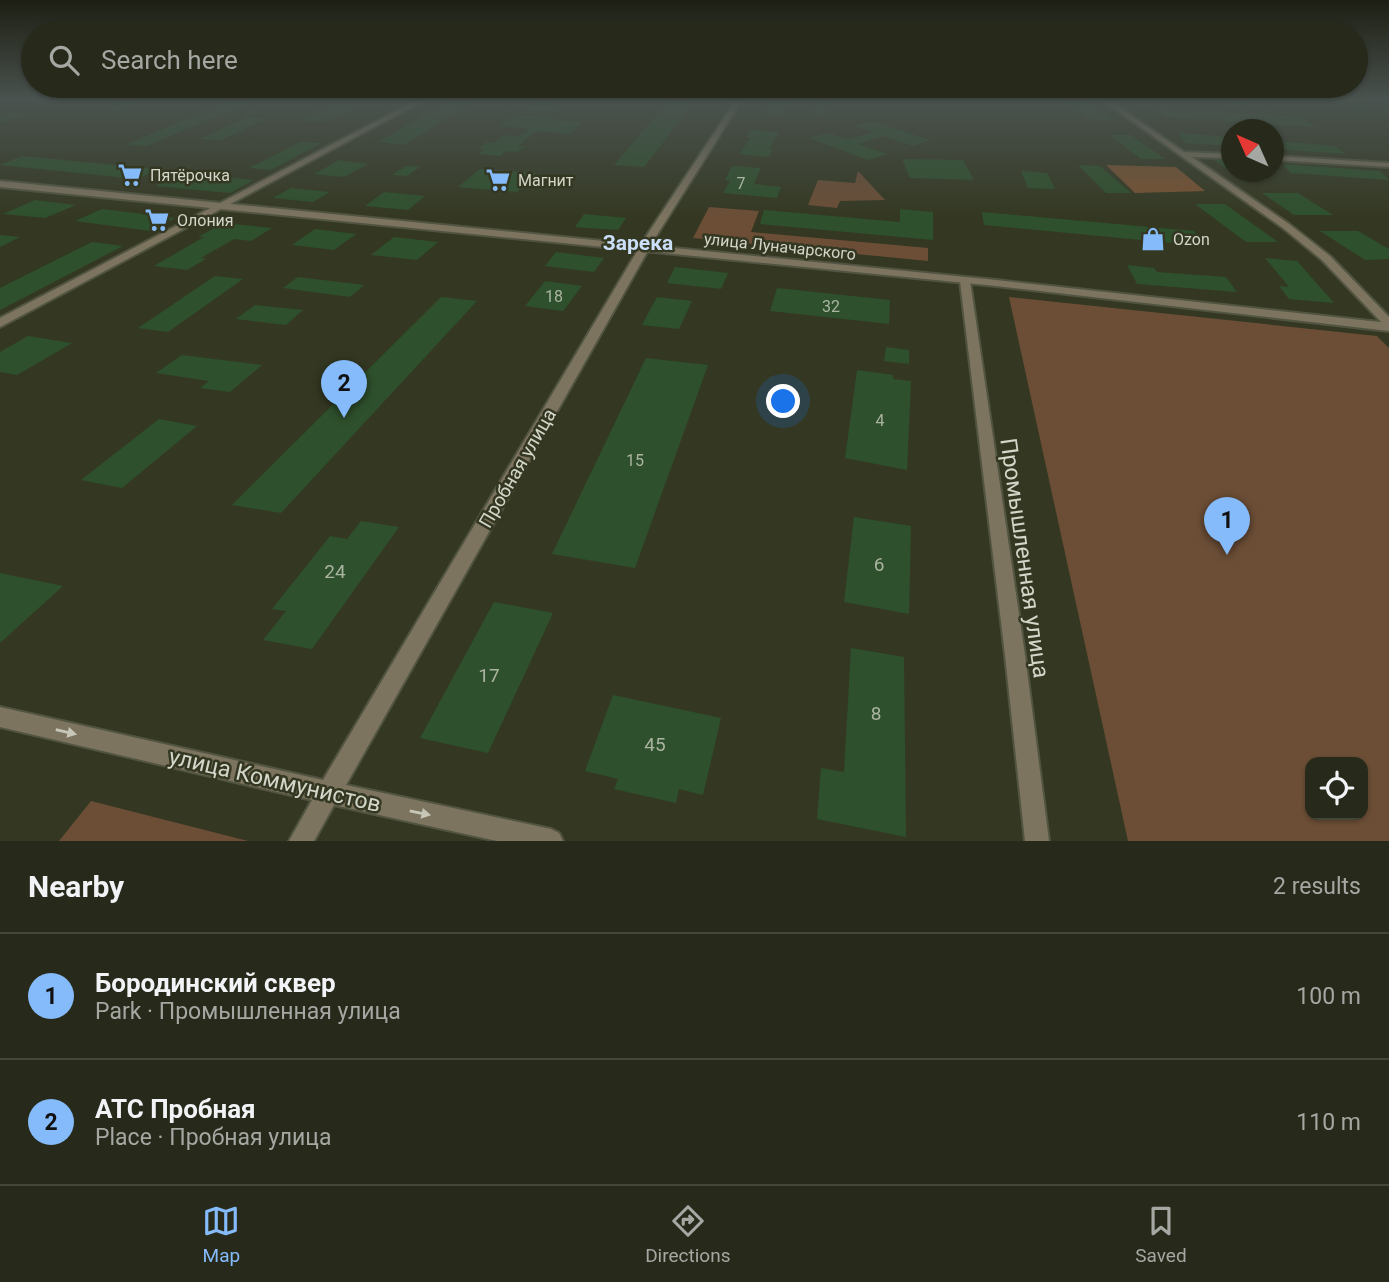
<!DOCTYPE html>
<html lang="en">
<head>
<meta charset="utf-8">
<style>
	body { margin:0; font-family:Roboto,sans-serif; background:#2f3223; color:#f1f3f6 }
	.controls { position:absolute; right:21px; bottom:21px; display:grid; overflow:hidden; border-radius:14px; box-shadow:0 2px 5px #0004 }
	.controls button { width:63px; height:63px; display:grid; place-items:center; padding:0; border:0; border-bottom:2px solid #434639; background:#272a1a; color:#f1f3f6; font:35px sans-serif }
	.compass { position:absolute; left:1221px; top:119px; width:63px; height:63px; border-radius:50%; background:#272a1a; box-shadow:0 2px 5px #0004; rotate:315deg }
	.you { position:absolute; left:784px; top:402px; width:24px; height:24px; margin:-18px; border:5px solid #fff; border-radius:50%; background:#1a73e8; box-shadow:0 0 0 10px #1a73e833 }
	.badge { display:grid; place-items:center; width:46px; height:46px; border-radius:50%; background:#85bbfb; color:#111; font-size:23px; font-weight:700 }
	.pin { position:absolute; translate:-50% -58px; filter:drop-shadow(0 2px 4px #0008) }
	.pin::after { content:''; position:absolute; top:37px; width:24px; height:21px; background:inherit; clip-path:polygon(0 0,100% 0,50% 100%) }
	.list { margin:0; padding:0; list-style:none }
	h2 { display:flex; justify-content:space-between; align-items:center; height:91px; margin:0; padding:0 28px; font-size:30px }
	h2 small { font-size:23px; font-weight:400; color:#a4a7a2 }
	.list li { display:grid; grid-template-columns:46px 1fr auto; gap:21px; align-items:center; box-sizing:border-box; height:126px; padding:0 28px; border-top:2px solid #434639 }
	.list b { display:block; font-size:26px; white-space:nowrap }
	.list p { margin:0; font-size:23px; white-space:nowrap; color:#a4a7a2 }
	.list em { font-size:23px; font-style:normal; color:#a4a7a2 }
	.icon { flex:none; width:38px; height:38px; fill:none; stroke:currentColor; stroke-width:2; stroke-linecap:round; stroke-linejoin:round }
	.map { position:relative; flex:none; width:1389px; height:841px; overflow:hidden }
	.search { position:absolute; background:#272a1a; box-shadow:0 2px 5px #0004; left:21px; right:21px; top:21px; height:77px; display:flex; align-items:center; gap:18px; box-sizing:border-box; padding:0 24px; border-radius:38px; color:#a4a7a2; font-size:26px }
	.sheet { height:343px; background:#272a1a }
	nav { display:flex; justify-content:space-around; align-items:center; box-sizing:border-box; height:98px; border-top:2px solid #434639; background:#272a1a; font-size:19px; color:#a4a7a2 }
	nav a { display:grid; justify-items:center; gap:4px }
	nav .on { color:#85bbfb }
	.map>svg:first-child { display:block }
	.green { fill:#6c4e36; fill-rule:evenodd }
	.forest { fill:#7b5331 }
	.building { fill:#2e502c }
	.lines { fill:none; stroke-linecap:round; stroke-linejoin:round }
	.minor-casing { stroke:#515440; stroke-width:4 }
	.tertiary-casing { stroke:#515440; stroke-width:4 }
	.minor { fill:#7d7460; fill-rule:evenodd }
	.tertiary { fill:#7d7460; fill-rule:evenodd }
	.oneway { fill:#c6c7b8 }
	.labels { text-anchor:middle; stroke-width:5; stroke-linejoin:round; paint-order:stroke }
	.far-poi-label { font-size:16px; fill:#d3d6c8; stroke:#343822; text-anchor:start }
	.number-label { font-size:16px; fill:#aab4a1 }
	.far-street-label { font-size:16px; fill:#d3d6c8; stroke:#343822 }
	.street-label { font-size:19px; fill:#d3d6c8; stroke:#343822 }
	.near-number-label { font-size:19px; fill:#aab4a1 }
	.far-district-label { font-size:21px; font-weight:bold; fill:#cbdff8; stroke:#343822 }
	.near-street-label { font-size:23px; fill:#d3d6c8; stroke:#343822 }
</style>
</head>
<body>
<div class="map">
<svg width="1389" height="841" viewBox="0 0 1389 841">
	<rect width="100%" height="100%" fill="#343822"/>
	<!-- green -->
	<g class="green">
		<path d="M 858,171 L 885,200 L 840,201 L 837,208 L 808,205 L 818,180 L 855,183 Z"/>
		<path d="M 709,207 L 759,211 L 751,232 L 928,248 L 928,261 L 693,238 Z"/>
		<path d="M 1009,297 L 1377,336 L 1389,348 L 1389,841 L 1128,841 ZM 1310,762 L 1363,762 L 1363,815 L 1310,815 Z"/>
		<path d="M 91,801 L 248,841 L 59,841 Z"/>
	</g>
	<!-- forest -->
	<path class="forest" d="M 1106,165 L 1176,167 L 1205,191 L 1135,193 Z"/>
	<!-- building -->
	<g class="building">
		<path d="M 123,100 L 144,100 L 120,110 L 100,108 Z"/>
		<path d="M 451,100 L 478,100 L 404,145 L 378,142 Z"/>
		<path d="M 768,100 L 772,100 L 791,101 L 789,105 L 784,105 L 783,116 L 761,114 Z"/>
		<path d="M 820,100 L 831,100 L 825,116 L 814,115 Z"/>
		<path d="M 1061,100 L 1082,100 L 1114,120 L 1092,121 Z"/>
		<path d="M 1227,100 L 1246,100 L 1260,107 L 1241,107 Z"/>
		<path d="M 1331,100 L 1358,100 L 1379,109 L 1351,109 Z"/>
		<path d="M 228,102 L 248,103 L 147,146 L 125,145 Z"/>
		<path d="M 534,102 L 562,104 L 553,111 L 525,109 Z"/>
		<path d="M 668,102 L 693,104 L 644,167 L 614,165 Z"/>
		<path d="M 337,103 L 359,106 L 329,121 L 298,121 Z"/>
		<path d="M 1156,108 L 1301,117 L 1315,127 L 1164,117 Z"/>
		<path d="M 11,112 L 29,114 L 0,123 L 0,116 Z"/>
		<path d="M 515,115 L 558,118 L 556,120 L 582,122 L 569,134 L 536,131 L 518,146 L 525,146 L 517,152 L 505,151 L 500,156 L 479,154 L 485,149 L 478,149 L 487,142 L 493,143 L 504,135 L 520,136 L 529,129 L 499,126 Z"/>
		<path d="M 247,117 L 266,119 L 221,140 L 200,139 Z"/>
		<path d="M 872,121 L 930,140 L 913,146 L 884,136 L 858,144 L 887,154 L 868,160 L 809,138 L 828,133 L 848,139 L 873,132 L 855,126 Z"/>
		<path d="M 750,130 L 779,132 L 769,149 L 773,149 L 769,157 L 739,154 L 751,137 L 746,137 Z"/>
		<path d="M 1178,133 L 1230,137 L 1232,146 L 1186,143 Z"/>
		<path d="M 1109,135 L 1131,135 L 1165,159 L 1141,159 Z"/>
		<path d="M 1274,141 L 1335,146 L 1346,154 L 1274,149 Z"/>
		<path d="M 301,142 L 321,143 L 271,170 L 249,168 Z"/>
		<path d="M 22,156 L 158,169 L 137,179 L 0,165 Z"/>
		<path d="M 902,159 L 963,160 L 974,180 L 910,178 Z"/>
		<path d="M 339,160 L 368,164 L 344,177 L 314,174 Z"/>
		<path d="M 1214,160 L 1232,160 L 1232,172 L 1254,172 L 1268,180 L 1243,180 Z"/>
		<path d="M 1282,164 L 1380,171 L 1389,180 L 1291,173 Z"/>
		<path d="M 1078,165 L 1100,166 L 1131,193 L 1106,193 Z"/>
		<path d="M 406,166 L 420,167 L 407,176 L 392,175 Z"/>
		<path d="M 732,166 L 761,168 L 754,184 L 781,187 L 777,198 L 723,193 L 730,181 L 725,180 Z"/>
		<path d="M 480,169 L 536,173 L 517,192 L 458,187 Z"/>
		<path d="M 1021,171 L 1047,173 L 1055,189 L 1028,188 Z"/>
		<path d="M 181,173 L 254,180 L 230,193 L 155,186 Z"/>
		<path d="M 291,188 L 330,192 L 313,202 L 273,198 Z"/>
		<path d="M 384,192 L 425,196 L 408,210 L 365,206 Z"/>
		<path d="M 1262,193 L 1298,193 L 1333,215 L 1294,215 Z"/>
		<path d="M 35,200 L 76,205 L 45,218 L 3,214 Z"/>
		<path d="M 1195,204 L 1225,204 L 1278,242 L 1246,242 Z"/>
		<path d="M 102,209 L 175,218 L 150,231 L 75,221 Z"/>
		<path d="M 900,209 L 933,212 L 933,240 L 760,224 L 764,210 L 900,222 Z"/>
		<path d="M 982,212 L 1194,231 L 1204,246 L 984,225 Z"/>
		<path d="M 584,214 L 626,218 L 618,230 L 575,227 Z"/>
		<path d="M 223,223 L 272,228 L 251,241 L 234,239 L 201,258 L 206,259 L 187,270 L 154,266 L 204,237 L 198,237 Z"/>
		<path d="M 315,229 L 356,234 L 334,250 L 292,245 Z"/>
		<path d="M 1320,231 L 1358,231 L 1389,249 L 1389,259 L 1365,260 Z"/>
		<path d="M 0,235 L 20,237 L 0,247 Z"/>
		<path d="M 394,237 L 438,242 L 417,260 L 371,255 Z"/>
		<path d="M 92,242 L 123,246 L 0,310 L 0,288 Z"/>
		<path d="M 556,252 L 604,258 L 594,272 L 545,266 Z"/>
		<path d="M 1265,258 L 1297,261 L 1334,303 L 1289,299 L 1279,286 L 1289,287 Z"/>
		<path d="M 1127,265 L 1154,268 L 1157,272 L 1226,277 L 1237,292 L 1137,284 Z"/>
		<path d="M 675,267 L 728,273 L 721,289 L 667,283 Z"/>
		<path d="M 215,276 L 243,279 L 168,332 L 138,328 Z"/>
		<path d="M 298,277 L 364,285 L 350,297 L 283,288 Z"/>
		<path d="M 545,281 L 582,286 L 563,311 L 525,306 Z"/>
		<path d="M 777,288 L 890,300 L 889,324 L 770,311 Z"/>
		<path d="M 441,297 L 477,301 L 281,513 L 232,505 Z"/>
		<path d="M 657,297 L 692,301 L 679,329 L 642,325 Z"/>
		<path d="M 255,305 L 303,310 L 286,325 L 236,319 Z"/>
		<path d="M 28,336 L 72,343 L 17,375 L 0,372 L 0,352 Z"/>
		<path d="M 886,347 L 909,350 L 909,364 L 884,361 Z"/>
		<path d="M 182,355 L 262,365 L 230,392 L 200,388 L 209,381 L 156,373 Z"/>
		<path d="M 646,358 L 708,365 L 635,568 L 552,554 Z"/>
		<path d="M 857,370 L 893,375 L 893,379 L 911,381 L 907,470 L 845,458 Z"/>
		<path d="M 159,419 L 197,426 L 122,488 L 81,480 Z"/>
		<path d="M 854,517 L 911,526 L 909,614 L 844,602 Z"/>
		<path d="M 361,521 L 399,527 L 312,649 L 263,640 L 286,611 L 272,609 L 330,536 L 347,539 Z"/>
		<path d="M 0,573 L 63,586 L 0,643 Z"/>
		<path d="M 494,602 L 553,613 L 488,753 L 420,738 Z"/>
		<path d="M 851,648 L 904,657 L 906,837 L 817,819 L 821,768 L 844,772 Z"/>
		<path d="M 613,695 L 721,718 L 703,795 L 679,789 L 676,803 L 614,789 L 618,779 L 585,771 Z"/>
	</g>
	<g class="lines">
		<!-- minor casing -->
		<g class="minor-casing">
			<g id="minor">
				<path d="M 417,100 L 425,100 L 0,327 L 0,318 Z"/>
				<path d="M 736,100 L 742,100 L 655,238 L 346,785 L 551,829 L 559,833 L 563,841 L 497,841 L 334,805 L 314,841 L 289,841 L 312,800 L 0,727 L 0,707 L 323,780 L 645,238 Z"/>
				<path d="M 1102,100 L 1109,100 L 1184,152 L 1232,154 L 1232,158 L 1192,157 L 1289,224 L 1330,256 L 1389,317 L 1389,328 L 1385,326 L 1322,260 L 1283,228 Z"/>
				<path d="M 1274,156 L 1389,163 L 1389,167 L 1274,160 Z"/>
				<path d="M 965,278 L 970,281 L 1025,655 L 1049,841 L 1025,841 L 1005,655 L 960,281 Z"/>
			</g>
		</g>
		<!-- tertiary casing -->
		<g class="tertiary-casing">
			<path id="tertiary" d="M 0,181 L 996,280 L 1389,323 L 1389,331 L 996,286 L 0,187 Z"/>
		</g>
		<!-- minor -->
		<use href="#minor" class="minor"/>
		<!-- tertiary -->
		<use href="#tertiary" class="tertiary"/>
	</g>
	<!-- one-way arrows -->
	<defs><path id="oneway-solid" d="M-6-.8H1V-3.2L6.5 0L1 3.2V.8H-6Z" transform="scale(1.75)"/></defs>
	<g class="oneway">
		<use href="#oneway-solid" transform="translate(66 732) rotate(13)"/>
		<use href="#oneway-solid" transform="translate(420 813) rotate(12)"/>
	</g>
	<!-- sky -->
	<linearGradient id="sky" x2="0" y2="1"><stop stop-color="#1d1f13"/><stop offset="0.46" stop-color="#4a534f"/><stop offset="1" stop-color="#4a534f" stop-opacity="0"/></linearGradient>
	<rect width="1389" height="218" fill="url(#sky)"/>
	<!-- icons -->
	<defs>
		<g id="supermarket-bare" transform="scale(1.89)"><path d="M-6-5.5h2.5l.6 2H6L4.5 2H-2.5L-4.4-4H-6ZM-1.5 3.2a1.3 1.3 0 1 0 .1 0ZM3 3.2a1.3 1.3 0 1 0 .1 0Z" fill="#85bbfb" stroke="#343822" stroke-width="2.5" paint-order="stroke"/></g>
		<g id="shop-bare" transform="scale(1.89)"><path d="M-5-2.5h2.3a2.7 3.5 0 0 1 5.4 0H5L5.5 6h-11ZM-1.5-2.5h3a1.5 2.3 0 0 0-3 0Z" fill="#85bbfb" stroke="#343822" stroke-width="2.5" paint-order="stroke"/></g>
	</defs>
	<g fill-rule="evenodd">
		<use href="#supermarket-bare" x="130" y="175"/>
		<use href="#supermarket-bare" x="498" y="180"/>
		<use href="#supermarket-bare" x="157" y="220"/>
		<use href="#shop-bare" x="1153" y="239"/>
	</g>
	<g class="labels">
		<!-- far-poi labels -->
		<g class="far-poi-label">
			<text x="150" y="181">Пятёрочка</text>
			<text x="518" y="186">Магнит</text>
			<text x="177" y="226">Олония</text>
			<text x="1173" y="245">Ozon</text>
		</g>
		<!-- number labels -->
		<g class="number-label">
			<text x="741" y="189">7</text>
			<text x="554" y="302">18</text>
			<text x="831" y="312">32</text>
			<text x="880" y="426">4</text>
			<text x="635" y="466">15</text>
		</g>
		<!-- far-street labels -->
		<g class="far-street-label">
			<text transform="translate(780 246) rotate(6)" y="6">улица Луначарского</text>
		</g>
		<!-- street labels -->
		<g class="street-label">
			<text transform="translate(517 468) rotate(-60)" y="7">Пробная улица</text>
		</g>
		<!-- near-number labels -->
		<g class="near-number-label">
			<text x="879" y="571">6</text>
			<text x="335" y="578">24</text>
			<text x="489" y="682">17</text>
			<text x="876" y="720">8</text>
			<text x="655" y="751">45</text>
		</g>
		<!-- far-district labels -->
		<g class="far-district-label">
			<text x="638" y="250">Зарека</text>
		</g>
		<!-- near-street labels -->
		<g class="near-street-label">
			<text transform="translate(1025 558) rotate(82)" y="8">Промышленная улица</text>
			<text transform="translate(275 780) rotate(13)" y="8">улица Коммунистов</text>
		</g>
	</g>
</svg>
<div class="controls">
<button><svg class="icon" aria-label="locate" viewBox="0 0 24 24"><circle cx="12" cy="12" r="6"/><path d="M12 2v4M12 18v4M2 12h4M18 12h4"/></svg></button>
</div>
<svg class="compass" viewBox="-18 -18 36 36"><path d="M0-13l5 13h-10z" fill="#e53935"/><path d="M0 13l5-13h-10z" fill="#a4a7a2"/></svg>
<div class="you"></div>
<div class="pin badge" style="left:1227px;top:555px">1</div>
<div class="pin badge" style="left:344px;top:418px">2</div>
<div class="search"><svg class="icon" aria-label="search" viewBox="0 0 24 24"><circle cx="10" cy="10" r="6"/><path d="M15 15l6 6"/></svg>Search here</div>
</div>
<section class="sheet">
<h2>Nearby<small>2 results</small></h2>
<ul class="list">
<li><span class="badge">1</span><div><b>Бородинский сквер</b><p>Park · Промышленная улица</p></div><em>100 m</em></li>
<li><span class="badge">2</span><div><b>АТС Пробная</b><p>Place · Пробная улица</p></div><em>110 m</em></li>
</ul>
</section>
<nav>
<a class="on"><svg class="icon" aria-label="map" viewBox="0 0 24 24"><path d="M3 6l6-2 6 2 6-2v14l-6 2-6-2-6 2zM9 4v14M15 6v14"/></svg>Map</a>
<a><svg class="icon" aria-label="directions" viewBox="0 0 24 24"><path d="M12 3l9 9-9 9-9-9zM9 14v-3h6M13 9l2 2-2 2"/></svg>Directions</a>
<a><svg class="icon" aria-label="saved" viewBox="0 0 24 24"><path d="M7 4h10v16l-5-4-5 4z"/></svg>Saved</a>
</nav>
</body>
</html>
